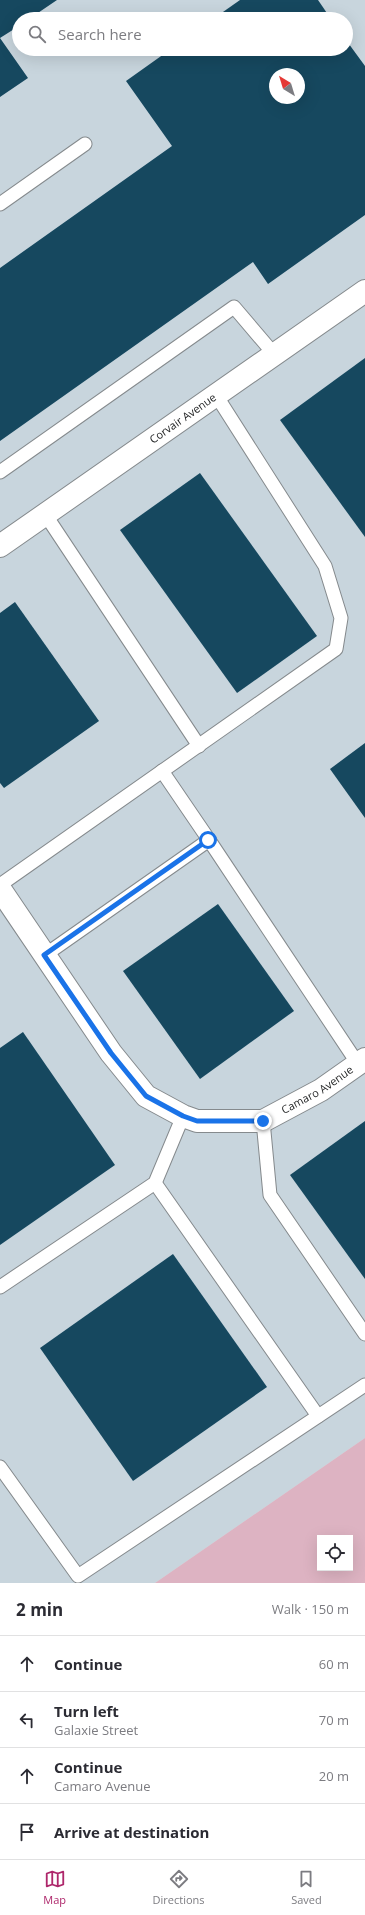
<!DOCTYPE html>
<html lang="en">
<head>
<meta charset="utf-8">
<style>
	body { margin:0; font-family:"Open Sans",sans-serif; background:#f7f7f7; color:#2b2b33 }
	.controls { position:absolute; right:12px; bottom:12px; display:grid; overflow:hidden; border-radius:0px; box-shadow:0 4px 16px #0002 }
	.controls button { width:36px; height:36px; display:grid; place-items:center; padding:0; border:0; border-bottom:1px solid #e1e1e2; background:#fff; color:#2b2b33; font:20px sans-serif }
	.compass { position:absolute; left:269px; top:68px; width:36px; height:36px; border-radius:50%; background:#fff; box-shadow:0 4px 16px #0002; rotate:322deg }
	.stop { position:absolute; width:12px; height:12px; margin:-9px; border:3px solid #1a73e8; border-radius:50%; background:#fff }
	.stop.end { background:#1a73e8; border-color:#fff; box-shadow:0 1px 4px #0008 }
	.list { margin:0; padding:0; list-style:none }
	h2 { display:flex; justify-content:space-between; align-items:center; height:52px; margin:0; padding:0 16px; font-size:17px }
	h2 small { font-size:13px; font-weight:400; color:#7c7c81 }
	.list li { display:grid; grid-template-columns:26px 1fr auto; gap:12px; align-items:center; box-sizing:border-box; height:56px; padding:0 16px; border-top:1px solid #e1e1e2 }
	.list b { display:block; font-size:15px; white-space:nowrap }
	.list p { margin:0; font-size:13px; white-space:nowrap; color:#7c7c81 }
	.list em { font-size:13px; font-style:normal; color:#7c7c81 }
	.icon { flex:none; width:22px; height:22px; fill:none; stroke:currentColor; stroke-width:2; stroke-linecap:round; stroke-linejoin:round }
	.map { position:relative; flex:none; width:365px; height:1583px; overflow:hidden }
	.search { position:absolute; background:#fff; box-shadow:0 4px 16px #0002; left:12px; right:12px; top:12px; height:44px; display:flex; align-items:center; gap:10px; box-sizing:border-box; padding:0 14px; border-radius:22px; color:#7c7c81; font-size:15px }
	.sheet { height:276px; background:#fff }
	nav { display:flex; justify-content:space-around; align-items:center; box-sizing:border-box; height:56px; border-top:1px solid #e1e1e2; background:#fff; font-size:11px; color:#7c7c81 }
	nav a { display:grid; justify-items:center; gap:2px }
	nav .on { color:#ae276b }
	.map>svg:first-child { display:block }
	.built { fill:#c8d5dd; fill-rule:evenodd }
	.green { fill:#ddb3c2; fill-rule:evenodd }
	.building { fill:#16485f; fill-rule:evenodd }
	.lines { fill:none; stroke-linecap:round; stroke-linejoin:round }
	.lane-casing { stroke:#858a8d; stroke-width:15 }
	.street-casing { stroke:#858a8d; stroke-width:24 }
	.lane { stroke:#fff; stroke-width:13 }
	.street { stroke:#fff; stroke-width:22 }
	.route { stroke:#1a73e8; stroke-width:5 }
	.labels { text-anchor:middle; stroke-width:4; stroke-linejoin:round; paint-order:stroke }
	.street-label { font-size:11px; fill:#1f2122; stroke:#e7ecf0 }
</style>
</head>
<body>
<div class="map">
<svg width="365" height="1583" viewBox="0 0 365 1583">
	<rect width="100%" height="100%" fill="#dadfe2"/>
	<!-- built -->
	<path class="built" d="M 0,0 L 365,0 L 365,1438 L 155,1583 L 0,1583 ZM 19,19 L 346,19 L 346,49 L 19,49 ZM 275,74 L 299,74 L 299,98 L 275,98 Z"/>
	<!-- green -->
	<path class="green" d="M 365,1438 L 365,1583 L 155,1583 ZM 320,1538 L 350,1538 L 350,1568 L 320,1568 Z"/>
	<!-- building -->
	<g class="building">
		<path d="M 0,0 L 57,0 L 29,19 L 19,19 L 19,26 L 0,38 L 28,78 L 0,97 Z"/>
		<path d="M 240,0 L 318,0 L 331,19 L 213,19 Z"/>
		<path d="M 346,40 L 365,66 L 365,215 L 268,284 L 253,262 L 0,441 L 0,268 L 172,146 L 126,81 L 171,49 L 346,49 ZM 275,74 L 299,74 L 299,98 L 275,98 Z"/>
		<path d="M 365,358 L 365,537 L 280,420 Z"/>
		<path d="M 200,473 L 317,636 L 237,693 L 120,530 Z"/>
		<path d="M 15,602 L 99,721 L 4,788 L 0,783 L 0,613 Z"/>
		<path d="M 365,743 L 365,818 L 330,769 Z"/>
		<path d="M 218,904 L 294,1011 L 200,1079 L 123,971 Z"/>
		<path d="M 23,1032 L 115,1165 L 0,1245 L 0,1048 Z"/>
		<path d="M 365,1121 L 365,1279 L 290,1175 Z"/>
		<path d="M 173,1254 L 267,1387 L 133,1481 L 40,1348 Z"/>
	</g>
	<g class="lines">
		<!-- lane casing -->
		<g class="lane-casing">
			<g id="lane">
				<path d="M 0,204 L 85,144"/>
				<path d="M 0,472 L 234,307 L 274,354"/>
				<path d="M 45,514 L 199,746"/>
				<path d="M 162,771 L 209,840"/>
				<path d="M 0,885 L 336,649 L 341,618 L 325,566 L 216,395"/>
				<path d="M 45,955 L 209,840 L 358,1064"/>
				<path d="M 263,1121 L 270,1195 L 365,1334"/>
				<path d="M 155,1183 L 318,1416"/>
				<path d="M 0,1287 L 155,1183 L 183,1116"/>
				<path d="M 0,1467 L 78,1576 L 365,1385"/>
			</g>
		</g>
		<!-- street casing -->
		<g class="street-casing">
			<g id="street">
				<path id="s1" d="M 0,546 L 365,291"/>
				<path id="s2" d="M 0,889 L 111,1053 L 146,1096 L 183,1116 L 197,1121 L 263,1121 L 321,1090 L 365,1059"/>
			</g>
		</g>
		<!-- lane -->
		<use href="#lane" class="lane"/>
		<!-- street -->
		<use href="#street" class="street"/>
	</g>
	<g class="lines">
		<!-- route -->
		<path class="route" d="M 208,840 L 44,955 L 111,1053 L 146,1096 L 183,1116 L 197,1121 L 263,1121"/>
	</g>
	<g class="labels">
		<!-- street labels -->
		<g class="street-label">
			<text dy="4" stroke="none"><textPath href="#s1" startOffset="223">Corvair Avenue</textPath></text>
			<text dy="4" stroke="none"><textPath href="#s2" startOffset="439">Camaro Avenue</textPath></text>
		</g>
	</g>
</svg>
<div class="controls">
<button><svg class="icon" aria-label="locate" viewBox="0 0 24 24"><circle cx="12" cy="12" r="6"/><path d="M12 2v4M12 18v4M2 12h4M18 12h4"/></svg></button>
</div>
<svg class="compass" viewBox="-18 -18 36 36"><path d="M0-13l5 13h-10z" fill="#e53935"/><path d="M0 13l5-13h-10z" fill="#7c7c81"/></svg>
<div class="stop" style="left:208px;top:840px"></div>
<div class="stop end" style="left:263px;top:1121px"></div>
<div class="search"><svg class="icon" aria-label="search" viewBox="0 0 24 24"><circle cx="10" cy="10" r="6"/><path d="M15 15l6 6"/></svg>Search here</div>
</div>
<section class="sheet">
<h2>2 min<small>Walk · 150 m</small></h2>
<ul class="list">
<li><svg class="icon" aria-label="ahead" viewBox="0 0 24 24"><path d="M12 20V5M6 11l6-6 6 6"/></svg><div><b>Continue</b></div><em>60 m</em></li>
<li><svg class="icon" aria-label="left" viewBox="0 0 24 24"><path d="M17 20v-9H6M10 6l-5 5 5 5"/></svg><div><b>Turn left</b><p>Galaxie Street</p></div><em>70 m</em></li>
<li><svg class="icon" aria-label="ahead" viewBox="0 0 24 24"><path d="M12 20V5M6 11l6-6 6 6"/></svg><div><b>Continue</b><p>Camaro Avenue</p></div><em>20 m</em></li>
<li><svg class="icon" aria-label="arrive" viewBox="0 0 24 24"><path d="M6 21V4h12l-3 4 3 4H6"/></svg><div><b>Arrive at destination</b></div></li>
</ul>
</section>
<nav>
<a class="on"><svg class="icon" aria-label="map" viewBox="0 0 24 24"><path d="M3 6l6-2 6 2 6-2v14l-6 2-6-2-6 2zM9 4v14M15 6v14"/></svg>Map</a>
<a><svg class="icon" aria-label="directions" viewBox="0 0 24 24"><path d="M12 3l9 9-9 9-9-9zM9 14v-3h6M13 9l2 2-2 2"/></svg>Directions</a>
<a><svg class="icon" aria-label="saved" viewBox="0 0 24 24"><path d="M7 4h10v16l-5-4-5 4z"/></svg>Saved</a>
</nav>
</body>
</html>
